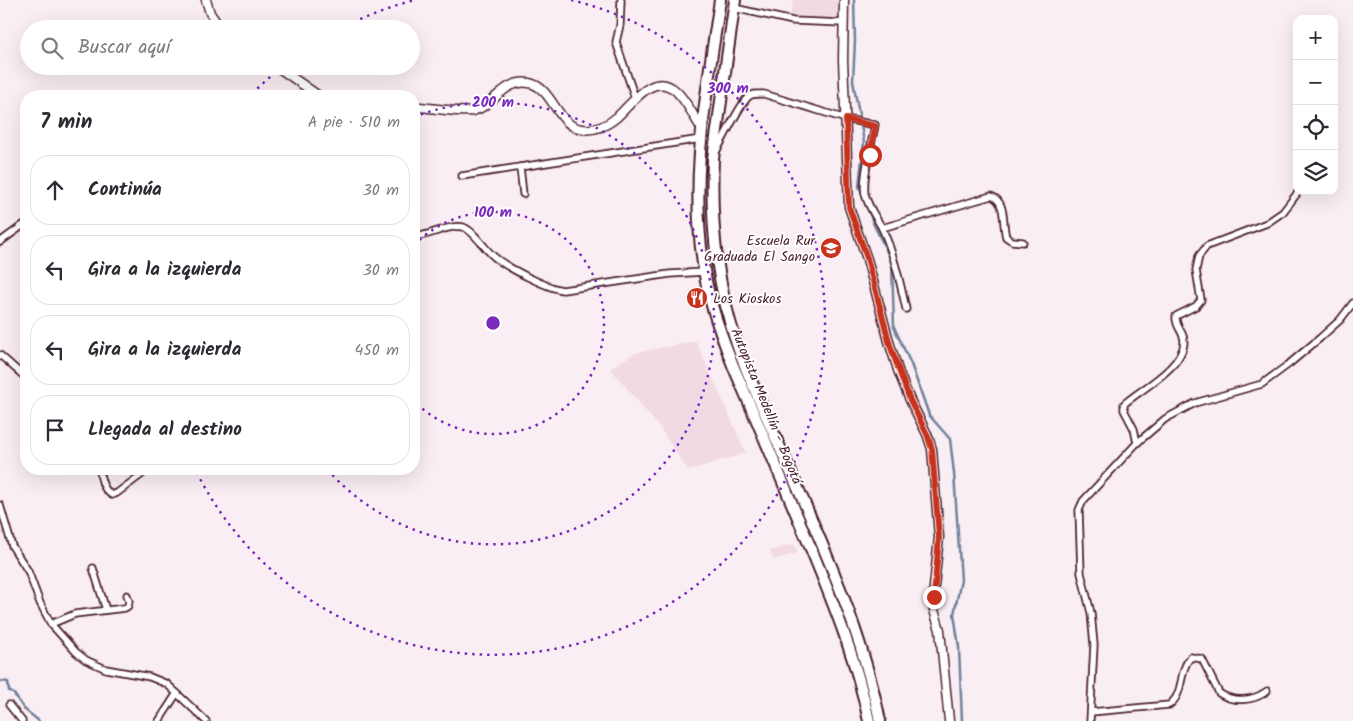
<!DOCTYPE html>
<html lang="es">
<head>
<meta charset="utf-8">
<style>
	body { margin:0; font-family:Kalam,sans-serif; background:#f2f2f3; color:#2b2b33 }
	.controls { position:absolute; right:15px; top:15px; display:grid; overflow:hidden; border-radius:10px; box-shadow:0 5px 20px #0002 }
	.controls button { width:45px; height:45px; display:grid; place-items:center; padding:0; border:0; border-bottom:1px solid #e1e1e2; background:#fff; color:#2b2b33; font:25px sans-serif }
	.stop { position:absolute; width:15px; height:15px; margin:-11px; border:4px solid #c8321e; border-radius:50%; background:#fff }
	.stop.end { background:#c8321e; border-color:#fff; box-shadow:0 1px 5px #0008 }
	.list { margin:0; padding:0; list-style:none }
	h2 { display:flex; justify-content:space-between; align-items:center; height:65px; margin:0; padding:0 20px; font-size:21px }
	h2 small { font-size:16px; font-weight:400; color:#7c7c81 }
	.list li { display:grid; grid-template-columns:32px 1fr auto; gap:15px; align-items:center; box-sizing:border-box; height:70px; margin:0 10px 10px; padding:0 10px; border:1px solid #e1e1e2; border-radius:20px }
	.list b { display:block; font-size:19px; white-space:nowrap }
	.list em { font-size:16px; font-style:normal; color:#7c7c81 }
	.icon { flex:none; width:28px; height:28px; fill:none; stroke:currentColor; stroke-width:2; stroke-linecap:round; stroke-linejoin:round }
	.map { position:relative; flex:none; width:1353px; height:721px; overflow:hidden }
	.search { position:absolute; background:#fff; box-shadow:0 5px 20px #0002; left:20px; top:20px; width:400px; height:55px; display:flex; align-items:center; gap:12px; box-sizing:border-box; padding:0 18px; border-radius:28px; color:#7c7c81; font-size:19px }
	.panel { position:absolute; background:#fff; box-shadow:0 5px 20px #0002; left:20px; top:90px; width:400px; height:385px; border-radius:20px }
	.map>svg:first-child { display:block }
	.built { fill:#f2dae4 }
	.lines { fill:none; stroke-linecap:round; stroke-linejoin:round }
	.stream { stroke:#6f819c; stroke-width:2.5 }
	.minor-casing { stroke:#4a1f2b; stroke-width:9 }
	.tertiary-casing { stroke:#4a1f2b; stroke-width:11 }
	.trunk-casing { stroke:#4a1f2b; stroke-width:14 }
	.minor { stroke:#fff; stroke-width:5.5 }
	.tertiary { stroke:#fff; stroke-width:8 }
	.trunk { stroke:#fff; stroke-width:10 }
	.route { stroke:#c8321e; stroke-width:6 }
	.ring { fill:none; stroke:#7b2cbf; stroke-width:2.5; stroke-dasharray:2.5 5 }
	.labels { text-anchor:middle; stroke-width:4; stroke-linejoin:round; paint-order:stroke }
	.poi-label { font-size:14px; fill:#4a1f2b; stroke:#fff; text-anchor:end }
	.street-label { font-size:14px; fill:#4a1f2b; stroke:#fff }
	.centre { fill:#7b2cbf; stroke:#fff; stroke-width:2.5 }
	.ring-label { font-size:15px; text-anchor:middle; font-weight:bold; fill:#7b2cbf; stroke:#fff; stroke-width:4; stroke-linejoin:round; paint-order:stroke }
</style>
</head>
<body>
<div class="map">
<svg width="1353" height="721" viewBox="0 0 1353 721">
	<rect width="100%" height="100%" fill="#f9eef3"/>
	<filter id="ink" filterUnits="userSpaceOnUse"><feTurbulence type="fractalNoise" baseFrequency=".02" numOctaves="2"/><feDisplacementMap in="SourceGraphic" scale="10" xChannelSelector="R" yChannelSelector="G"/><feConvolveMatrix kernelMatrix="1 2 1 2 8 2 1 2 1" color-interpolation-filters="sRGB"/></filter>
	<g filter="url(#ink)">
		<!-- built -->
		<g class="built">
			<path d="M 793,0 L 843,0 L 842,21 L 790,17 Z"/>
			<path d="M 696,341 L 746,453 L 688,471 L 660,428 L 610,368 L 635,353 Z"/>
			<path d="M 794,544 L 798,553 L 773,560 L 770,551 Z"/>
		</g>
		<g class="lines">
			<!-- stream -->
			<g class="stream">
				<path d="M 854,0 L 855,41 L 853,81 L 864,142 L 859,186 L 863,196"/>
				<path d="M 867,206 L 874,225 L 892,262 L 894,327 L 911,364 L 929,415 L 950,439 L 954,473 L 961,580 L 954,614 L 959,647 L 962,721"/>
				<path d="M 0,681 L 8,682 L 9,691 L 14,694 L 24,709 L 39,721"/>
			</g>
			<!-- minor casing -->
			<g class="minor-casing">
				<g id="minor">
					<path d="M 621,0 L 620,25 L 616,42 L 635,98"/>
					<path d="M 734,8 L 793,21 L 844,23"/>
					<path d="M 717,150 C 724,138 739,106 748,97 C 752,93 758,94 764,94 L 846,119 L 875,125 C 872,143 862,178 865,194 C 868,207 876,217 882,228 C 894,254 900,282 906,309"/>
					<path d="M 462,176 L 520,167"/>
					<path d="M 523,194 L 520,167 L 701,139"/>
					<path d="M 882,228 L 991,196 C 1007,201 1002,225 1006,237 L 1012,241 L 1023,242"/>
					<path d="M 414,237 C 429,236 450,224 463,227 C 474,230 486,252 497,259 C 510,269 547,288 563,290 L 670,274 L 704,272"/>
					<path d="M 0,242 L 26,223"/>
					<path d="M 0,355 L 26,378"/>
					<path d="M 1137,443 L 1134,429 L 1124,410 L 1124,404 C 1141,389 1184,367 1184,341 C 1184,332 1175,327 1176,316 L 1196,306 L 1201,300 L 1196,270 L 1199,256 L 1207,246 L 1267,223 L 1283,212 L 1299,191"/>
					<path d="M 100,469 C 100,478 103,490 112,495 L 117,493 L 149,469"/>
					<path d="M 0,505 L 12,546 L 28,571 L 40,603 L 51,624 L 76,652 L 86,660 L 106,669 L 150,677 L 167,684 L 206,721"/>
					<path d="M 93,568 L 106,610"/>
					<path d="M 51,624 L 75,614 L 125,608 L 128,606 L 129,601 L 127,595"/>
					<path d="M 9,705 L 22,721"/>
					<path d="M 1091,712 L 1169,705 C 1185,694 1178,670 1191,657 L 1202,659 L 1219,693 C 1233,703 1254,701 1267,691"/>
					<path d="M 159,721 L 177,693"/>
					<path d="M 1090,721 L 1094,645 L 1091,613 L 1081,573 L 1079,510 L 1083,501 L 1137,443 L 1165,419 L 1195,403 L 1262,384 L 1289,364 L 1320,338 L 1340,320 L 1353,303"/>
				</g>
			</g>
			<!-- tertiary casing -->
			<g class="tertiary-casing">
				<g id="tertiary">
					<path d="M 206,0 L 210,13 L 221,29"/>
					<path d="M 844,0 L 843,60 L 849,207 L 867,259 L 890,345 L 899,373 L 910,400 L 927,434 L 932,449 L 939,537 L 933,597 L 934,610 L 940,630 L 949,721"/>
					<path d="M 276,66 L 319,96"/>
					<path d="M 414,108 L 420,107 C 432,108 463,113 473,111 C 495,105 504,79 529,83 C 553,87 557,127 582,129 C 595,131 608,125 617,117 C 632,104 653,70 676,91 C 687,101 693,116 702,129"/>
				</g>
			</g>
			<!-- trunk casing -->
			<g class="trunk-casing">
				<g id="trunk">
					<path d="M 720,0 C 707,90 689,179 704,270 C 709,303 722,337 734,368 C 761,429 786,490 812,551 C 835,607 857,662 869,721"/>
					<path d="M 735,0 L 713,159 C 711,209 714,261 727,310 C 736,348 752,383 768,420 C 810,518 859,616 880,721"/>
				</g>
			</g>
			<!-- minor -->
			<use href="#minor" class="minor"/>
			<!-- tertiary -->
			<use href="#tertiary" class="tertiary"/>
			<!-- trunk -->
			<use href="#trunk" class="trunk"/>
		</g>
	</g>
	<g class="lines" filter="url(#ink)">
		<!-- route -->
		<path class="route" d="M 870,155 L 875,126 L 846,119 L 849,207 L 867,258 L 890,345 L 900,373 L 910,400 L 927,434 L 932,449 L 939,537 L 934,597"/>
	</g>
	<!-- distance rings -->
	<g class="ring">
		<path d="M414 245A111 111 0 1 1 414 401"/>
		<path d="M414 117A221 221 0 1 1 327 469"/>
		<path d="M252 94A332 332 0 0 1 282 67M340 29A332 332 0 0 1 415 0M571 0A332 332 0 1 1 196 471"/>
	</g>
	<!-- icons -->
	<defs>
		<g id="school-disc" transform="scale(1.125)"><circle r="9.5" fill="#c8321e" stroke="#fff"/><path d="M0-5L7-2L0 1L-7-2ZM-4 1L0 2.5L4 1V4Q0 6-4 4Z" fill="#fff"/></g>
		<g id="restaurant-disc" transform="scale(1.125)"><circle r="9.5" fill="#c8321e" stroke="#fff"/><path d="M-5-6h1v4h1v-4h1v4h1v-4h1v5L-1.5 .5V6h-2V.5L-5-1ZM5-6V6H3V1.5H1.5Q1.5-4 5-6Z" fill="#fff"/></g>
	</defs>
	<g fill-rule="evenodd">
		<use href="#school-disc" x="831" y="248"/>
		<use href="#restaurant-disc" x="697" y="298"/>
	</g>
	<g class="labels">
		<!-- poi labels -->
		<g class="poi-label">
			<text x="815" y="245">Escuela Rur<tspan x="815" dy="16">Graduada El Sango</tspan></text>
			<text x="713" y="303" text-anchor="start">Los Kioskos</text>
		</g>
		<!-- street labels -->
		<g class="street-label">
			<text transform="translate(767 406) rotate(68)" y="5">Autopista Medellín - Bogotá</text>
		</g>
	</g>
	<circle cx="493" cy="323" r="8" class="centre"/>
	<g class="ring-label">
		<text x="728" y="93">300 m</text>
		<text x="493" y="107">200 m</text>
		<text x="493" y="217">100 m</text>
	</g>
</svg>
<div class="controls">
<button>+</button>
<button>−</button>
<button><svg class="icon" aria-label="locate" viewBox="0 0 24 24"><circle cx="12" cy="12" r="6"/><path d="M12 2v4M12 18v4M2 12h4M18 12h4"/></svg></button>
<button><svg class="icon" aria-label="layers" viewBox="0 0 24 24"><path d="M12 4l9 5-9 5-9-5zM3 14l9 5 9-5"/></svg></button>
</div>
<div class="stop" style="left:870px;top:155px"></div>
<div class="stop end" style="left:934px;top:597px"></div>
<div class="search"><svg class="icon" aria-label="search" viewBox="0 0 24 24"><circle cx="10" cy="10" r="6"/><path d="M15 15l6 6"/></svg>Buscar aquí</div>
<section class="panel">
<h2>7 min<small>A pie · 510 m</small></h2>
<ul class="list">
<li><svg class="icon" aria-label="ahead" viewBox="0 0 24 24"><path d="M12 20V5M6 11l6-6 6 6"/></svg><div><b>Continúa</b></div><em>30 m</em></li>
<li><svg class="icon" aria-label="left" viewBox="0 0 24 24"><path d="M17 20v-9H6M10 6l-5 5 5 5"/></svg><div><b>Gira a la izquierda</b></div><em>30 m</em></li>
<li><svg class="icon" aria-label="left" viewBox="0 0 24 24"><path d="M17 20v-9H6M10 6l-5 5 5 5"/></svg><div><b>Gira a la izquierda</b></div><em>450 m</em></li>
<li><svg class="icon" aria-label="arrive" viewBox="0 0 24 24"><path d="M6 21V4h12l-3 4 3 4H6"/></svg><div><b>Llegada al destino</b></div></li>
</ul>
</section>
</div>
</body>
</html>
